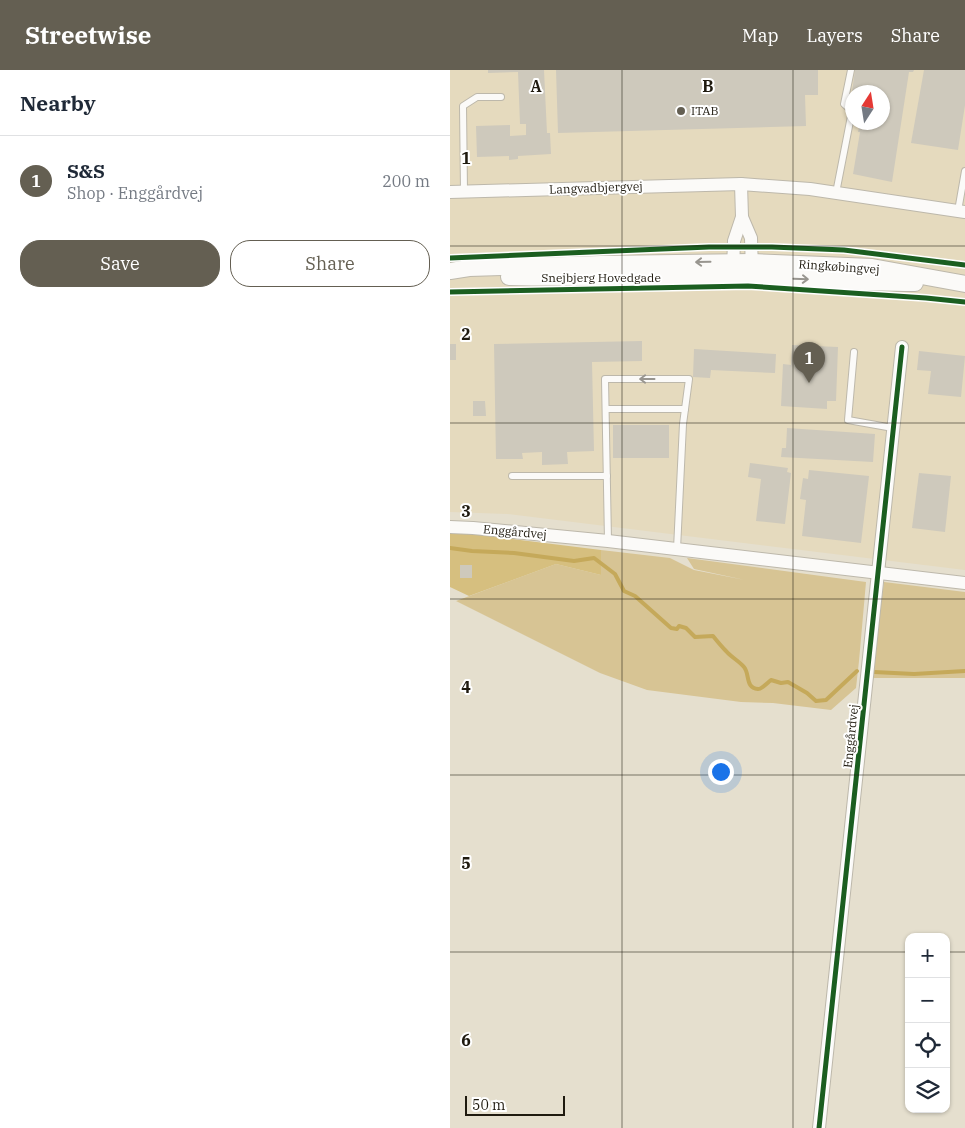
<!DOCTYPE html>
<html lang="en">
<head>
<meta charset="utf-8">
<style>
	body { margin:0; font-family:"IBM Plex Serif",serif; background:#f6f6f7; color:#1f2937 }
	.controls { position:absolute; right:15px; bottom:15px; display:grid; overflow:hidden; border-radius:10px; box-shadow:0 1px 4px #0004 }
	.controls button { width:45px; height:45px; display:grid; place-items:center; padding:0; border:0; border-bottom:1px solid #e0e1e3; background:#fff; color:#1f2937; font:25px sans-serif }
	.compass { position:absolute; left:395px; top:15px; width:45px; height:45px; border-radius:50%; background:#fff; box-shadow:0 1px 4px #0004; rotate:12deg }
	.scale { position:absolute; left:15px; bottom:12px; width:100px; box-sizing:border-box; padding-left:5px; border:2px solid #1f1a0f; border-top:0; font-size:14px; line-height:18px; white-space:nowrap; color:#1f1a0f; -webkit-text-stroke:4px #fff; paint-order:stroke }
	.you { position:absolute; left:270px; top:701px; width:18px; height:18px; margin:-12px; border:4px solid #fff; border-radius:50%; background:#1a73e8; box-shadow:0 0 0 8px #1a73e833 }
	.badge { display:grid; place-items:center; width:32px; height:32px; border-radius:50%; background:#645f52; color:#fff; font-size:16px; font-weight:700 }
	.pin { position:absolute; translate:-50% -41px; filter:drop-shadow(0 1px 2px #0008) }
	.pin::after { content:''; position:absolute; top:26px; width:18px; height:15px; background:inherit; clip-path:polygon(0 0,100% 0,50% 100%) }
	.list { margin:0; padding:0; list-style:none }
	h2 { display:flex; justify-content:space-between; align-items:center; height:65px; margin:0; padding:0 20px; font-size:21px }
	h2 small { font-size:16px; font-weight:400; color:#747a83 }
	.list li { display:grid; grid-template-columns:32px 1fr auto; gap:15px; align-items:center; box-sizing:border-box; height:90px; padding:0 20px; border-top:1px solid #e0e1e3 }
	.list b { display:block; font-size:19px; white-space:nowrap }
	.list p { margin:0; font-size:16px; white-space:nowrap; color:#747a83 }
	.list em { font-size:16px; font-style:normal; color:#747a83 }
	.actions { display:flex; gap:10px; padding:15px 20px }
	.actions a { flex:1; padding:11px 0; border:1px solid #645f52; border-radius:20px; text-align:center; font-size:18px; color:#645f52 }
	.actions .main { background:#645f52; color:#fff }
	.icon { flex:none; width:28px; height:28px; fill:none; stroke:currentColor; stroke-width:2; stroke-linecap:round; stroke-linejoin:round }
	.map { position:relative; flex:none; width:515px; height:1058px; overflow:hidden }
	header { display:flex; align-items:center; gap:30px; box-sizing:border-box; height:70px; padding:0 25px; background:#645f52; color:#fff }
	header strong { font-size:24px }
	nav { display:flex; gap:28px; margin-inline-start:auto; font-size:18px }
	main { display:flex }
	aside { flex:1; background:#fff }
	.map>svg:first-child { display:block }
	.built { fill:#e5dabe; fill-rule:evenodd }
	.green { fill:#d7c494 }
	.forest { fill:#d6bf7f }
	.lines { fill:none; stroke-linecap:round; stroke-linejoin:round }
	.stream { stroke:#c5a95a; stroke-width:4 }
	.building { fill:#cec9bc }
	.service-casing { stroke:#bdb8ab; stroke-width:8 }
	.minor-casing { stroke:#bdb8ab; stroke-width:14 }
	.tertiary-casing { stroke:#bdb8ab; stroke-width:18 }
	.service { stroke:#fbfaf8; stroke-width:6 }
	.minor { stroke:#fbfaf8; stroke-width:12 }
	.tertiary { stroke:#fbfaf8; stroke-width:16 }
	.cycleway-casing { stroke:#fff; stroke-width:8 }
	.cycleway { stroke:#1b5e20; stroke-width:5 }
	.oneway { stroke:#98958f }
	.grid { fill:none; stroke:#1f1a0f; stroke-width:1; stroke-opacity:0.55 }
	.poi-dot { fill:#645f52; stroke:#fff; stroke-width:2 }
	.labels { text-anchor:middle; stroke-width:4; stroke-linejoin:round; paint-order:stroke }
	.poi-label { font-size:12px; fill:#1f1a0f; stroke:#fff; text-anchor:start }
	.street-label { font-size:12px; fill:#1f1a0f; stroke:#fff }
	.grid-label { font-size:16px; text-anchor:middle; font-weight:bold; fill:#1f1a0f; stroke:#fff; stroke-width:4; stroke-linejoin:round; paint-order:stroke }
</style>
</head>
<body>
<header>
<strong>Streetwise</strong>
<nav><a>Map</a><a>Layers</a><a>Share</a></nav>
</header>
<main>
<aside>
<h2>Nearby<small></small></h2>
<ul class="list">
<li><span class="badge">1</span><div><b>S&amp;S</b><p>Shop · Enggårdvej</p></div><em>200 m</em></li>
</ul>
<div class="actions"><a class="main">Save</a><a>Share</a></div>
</aside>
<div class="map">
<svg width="515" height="1058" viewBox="0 0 515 1058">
	<rect width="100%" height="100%" fill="#e5dfce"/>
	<!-- built -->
	<path class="built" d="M 0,0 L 515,0 L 515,500 L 57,444 L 0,442 ZM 402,22 L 432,22 L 432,52 L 402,52 Z"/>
	<!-- green -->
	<g class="green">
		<path d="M 151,480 L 220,488 L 244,500 L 295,510 L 244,499 L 237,488 L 416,512 L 409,591 L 406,618 L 381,640 L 323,633 L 291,632 L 197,620 L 150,603 L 6,531 L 106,494 L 151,505 Z"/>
		<path d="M 434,512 L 515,522 L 515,608 L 421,608 Z"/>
	</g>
	<!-- forest -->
	<path class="forest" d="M 0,464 L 21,464 L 151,480 L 151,505 L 106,494 L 19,526 L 0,517 Z"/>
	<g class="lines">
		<!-- stream -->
		<g class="stream">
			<path d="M 0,478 L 22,481 L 64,483 L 124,491 L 144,488 L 165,504 L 174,521 L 185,526 L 221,558 L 227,559 L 229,556 L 236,558 L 245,567 L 263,566 C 267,571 271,576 276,581 C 281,587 289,591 294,597 C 300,604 295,618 308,619 C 312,619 317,613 321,610 L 331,613 L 338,612 L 357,623 L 366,631 L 376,630 L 407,601"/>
			<path d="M 424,602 L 464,604 L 515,601"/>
		</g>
	</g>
	<!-- building -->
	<g class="building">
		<path d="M 38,0 L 94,0 L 97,63 L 100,63 L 101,84 L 68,86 L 68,89 L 59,90 L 59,86 L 27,87 L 26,56 L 60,55 L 60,66 L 76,65 L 76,54 L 70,54 L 68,2 L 38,3 Z"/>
		<path d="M 106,0 L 368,0 L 368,25 L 355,25 L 356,56 L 108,63 Z"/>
		<path d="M 405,0 L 464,0 L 463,2 L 459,2 L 442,112 L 403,104 L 410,62 L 408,62 L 410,52 L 432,52 L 432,22 L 402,22 Z"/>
		<path d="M 474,0 L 515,0 L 515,35 L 508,80 L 461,73 Z"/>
		<path d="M 192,271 L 192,291 L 142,292 L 144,381 L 117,382 L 118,394 L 92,395 L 92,382 L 72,383 L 73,389 L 46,389 L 44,274 Z"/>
		<rect x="0" y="274" width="6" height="16"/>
		<path d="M 342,275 L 388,277 L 386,331 L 377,331 L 377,339 L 331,336 L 333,294 L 341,295 Z"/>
		<path d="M 244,279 L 326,284 L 325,303 L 261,300 L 260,308 L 243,307 Z"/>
		<path d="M 469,281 L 515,286 L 511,327 L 478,324 L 481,301 L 467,300 Z"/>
		<path d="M 23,331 L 35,331 L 36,346 L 23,346 Z"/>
		<rect x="163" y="355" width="56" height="33"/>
		<path d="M 337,358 L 425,364 L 423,392 L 331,387 L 332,378 L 336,378 Z"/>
		<path d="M 300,393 L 338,398 L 337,402 L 341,403 L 335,454 L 306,451 L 311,409 L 298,407 Z"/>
		<path d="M 359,400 L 419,406 L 411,473 L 352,466 L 356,430 L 350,429 L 353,408 L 358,409 Z"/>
		<path d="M 469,403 L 501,406 L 495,462 L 462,458 Z"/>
		<rect x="10" y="495" width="12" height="13"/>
	</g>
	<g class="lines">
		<!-- service casing -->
		<g class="service-casing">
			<g id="service">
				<path d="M 14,122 L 13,36 L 27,27 L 51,27"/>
				<path d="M 386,123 L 402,41 L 394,34 L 401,0"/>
				<path d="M 508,141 L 515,101"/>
				<path d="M 404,282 L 398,350 L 443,358"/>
				<path d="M 156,339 L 235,339"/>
				<path d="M 62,406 L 157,406"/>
				<path d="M 158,471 L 155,309 L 239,309 L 233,354 L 227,479"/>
			</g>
		</g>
		<!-- minor casing -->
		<g class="minor-casing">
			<g id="minor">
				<path d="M 0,122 L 291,114 L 360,119 L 515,142"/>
				<path d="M 292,147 L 301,168 L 302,200"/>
				<path d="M 283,200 L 284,171 L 292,147 L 291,114"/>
				<path d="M 0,457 L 23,458 L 158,471 L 515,513"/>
				<path d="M 369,1058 L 452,277"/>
			</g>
		</g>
		<!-- tertiary casing -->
		<g class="tertiary-casing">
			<g id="tertiary">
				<path d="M 0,201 L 19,198 L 151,194 L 302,192 L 422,197 L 515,214"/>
				<path d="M 59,207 C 140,209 221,205 302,207 C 356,209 410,213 465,213"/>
			</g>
		</g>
		<!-- service -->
		<use href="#service" class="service"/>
		<!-- minor -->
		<use href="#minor" class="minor"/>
		<!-- tertiary -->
		<use href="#tertiary" class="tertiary"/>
		<!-- cycleway casing -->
		<g class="cycleway-casing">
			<g id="cycleway">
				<path d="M 0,188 L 259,177 L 322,177 L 394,180 L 515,195"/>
				<path d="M 0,222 L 298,216 L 476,228 L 515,232"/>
				<path d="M 369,1058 L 452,277"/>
			</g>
		</g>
		<!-- cycleway -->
		<use href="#cycleway" class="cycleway"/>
	</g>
	<!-- one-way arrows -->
	<defs><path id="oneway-shaft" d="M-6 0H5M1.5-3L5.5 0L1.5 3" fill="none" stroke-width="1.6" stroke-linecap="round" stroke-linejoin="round" transform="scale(1.25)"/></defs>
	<g class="oneway">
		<use href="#oneway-shaft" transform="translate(253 192) rotate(179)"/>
		<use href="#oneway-shaft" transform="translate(351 209) rotate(2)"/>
		<use href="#oneway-shaft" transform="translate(197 309) rotate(-180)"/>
	</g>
	<!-- grid -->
	<path class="grid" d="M 172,0 L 172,1058M 343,0 L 343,1058M 0,176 L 515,176M 0,353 L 515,353M 0,529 L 515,529M 0,705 L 515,705M 0,882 L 459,882M 496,882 L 515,882"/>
	<!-- markers -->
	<circle class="poi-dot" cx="231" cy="41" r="5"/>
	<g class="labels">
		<!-- poi labels -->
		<g class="poi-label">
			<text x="241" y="45">ITAB</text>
		</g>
		<!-- street labels -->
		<g class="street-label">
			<text transform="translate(146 118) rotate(-2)" y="4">Langvadbjergvej</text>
			<text transform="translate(389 197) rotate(4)" y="4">Ringkøbingvej</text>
			<text x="151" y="212">Snejbjerg Hovedgade</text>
			<text transform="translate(65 462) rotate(5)" y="4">Enggårdvej</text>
			<text transform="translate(401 666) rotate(-84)" y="4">Enggårdvej</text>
		</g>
	</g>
	<g class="grid-label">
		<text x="86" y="22">A</text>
		<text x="258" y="22">B</text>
		<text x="16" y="94">1</text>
		<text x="16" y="270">2</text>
		<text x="16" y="447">3</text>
		<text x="16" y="623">4</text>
		<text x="16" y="799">5</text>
		<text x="16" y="976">6</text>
	</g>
</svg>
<div class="controls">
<button>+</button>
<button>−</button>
<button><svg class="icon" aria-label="locate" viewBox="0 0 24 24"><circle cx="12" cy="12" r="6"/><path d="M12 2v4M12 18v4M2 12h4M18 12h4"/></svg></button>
<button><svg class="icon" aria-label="layers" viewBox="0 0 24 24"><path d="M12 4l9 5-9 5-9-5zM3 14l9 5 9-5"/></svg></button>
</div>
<svg class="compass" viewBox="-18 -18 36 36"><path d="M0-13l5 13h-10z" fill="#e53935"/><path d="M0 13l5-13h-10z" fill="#747a83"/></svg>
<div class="scale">50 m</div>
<div class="you"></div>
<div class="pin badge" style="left:359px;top:313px">1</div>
</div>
</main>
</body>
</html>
